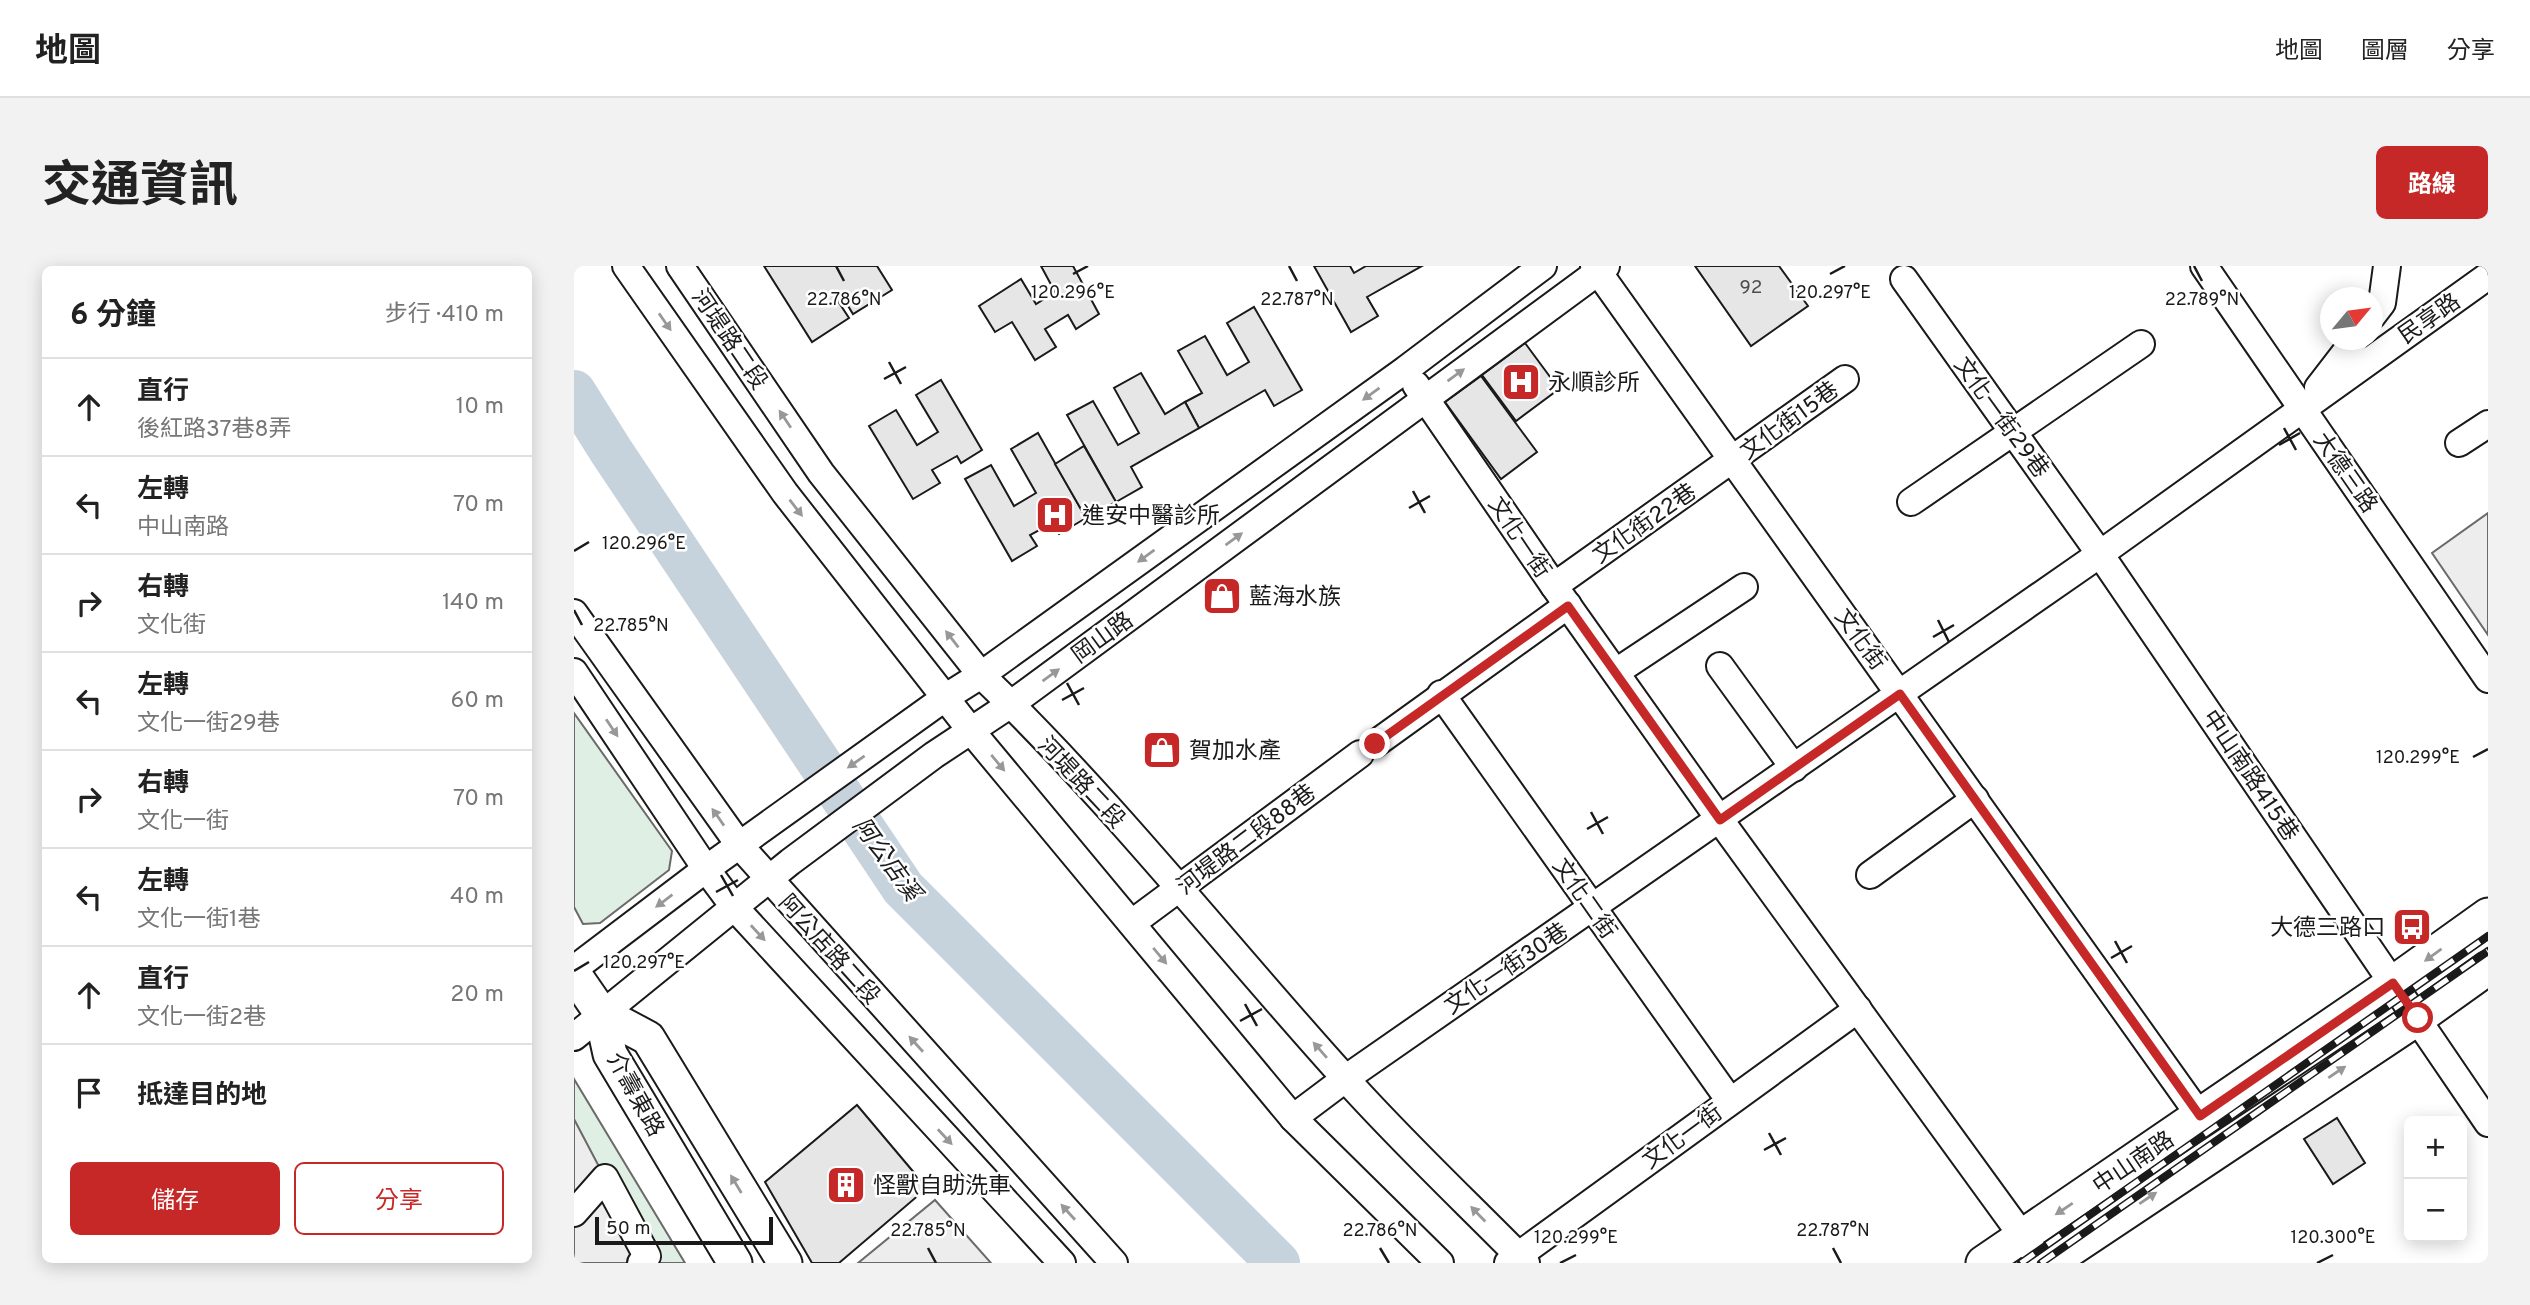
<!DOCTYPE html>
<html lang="zh-TW">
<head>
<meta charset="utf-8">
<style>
	body { margin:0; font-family:Overpass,"Noto Sans TC",sans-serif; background:#f2f2f2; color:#222 }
	.controls { position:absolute; right:21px; bottom:21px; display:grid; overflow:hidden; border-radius:10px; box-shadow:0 4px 18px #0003 }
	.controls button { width:63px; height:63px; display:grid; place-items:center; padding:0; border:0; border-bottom:2px solid #e0e0e0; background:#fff; color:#222; font:35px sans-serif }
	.compass { position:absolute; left:1746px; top:21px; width:63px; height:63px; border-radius:50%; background:#fff; box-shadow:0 4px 18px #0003; rotate:61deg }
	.scale { position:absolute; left:21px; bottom:18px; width:178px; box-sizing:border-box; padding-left:7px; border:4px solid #1a1a1a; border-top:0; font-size:19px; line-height:24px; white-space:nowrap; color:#1a1a1a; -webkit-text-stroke:5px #fff; paint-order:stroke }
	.stop { position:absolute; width:21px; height:21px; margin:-16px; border:5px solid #c62828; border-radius:50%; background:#fff }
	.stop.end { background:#c62828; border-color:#fff; box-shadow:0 2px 7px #0008 }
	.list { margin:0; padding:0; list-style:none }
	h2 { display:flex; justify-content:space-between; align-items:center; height:91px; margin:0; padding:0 28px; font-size:30px }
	h2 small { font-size:23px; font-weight:400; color:#767676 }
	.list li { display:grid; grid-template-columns:46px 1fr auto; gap:21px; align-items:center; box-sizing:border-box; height:98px; padding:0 28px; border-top:2px solid #e0e0e0 }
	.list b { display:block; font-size:26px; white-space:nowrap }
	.list p { margin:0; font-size:23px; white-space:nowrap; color:#767676 }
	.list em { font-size:23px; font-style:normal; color:#767676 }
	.actions { display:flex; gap:14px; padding:21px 28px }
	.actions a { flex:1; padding:16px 0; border:2px solid #c62828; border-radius:10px; text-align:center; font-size:24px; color:#c62828 }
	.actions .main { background:#c62828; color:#fff }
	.icon { flex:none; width:38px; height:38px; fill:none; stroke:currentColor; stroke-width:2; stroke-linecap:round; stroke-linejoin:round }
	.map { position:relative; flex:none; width:1914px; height:997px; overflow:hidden; border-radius:10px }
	header { display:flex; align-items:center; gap:42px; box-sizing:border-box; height:98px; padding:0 35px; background:#fff; border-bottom:2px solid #e0e0e0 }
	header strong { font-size:33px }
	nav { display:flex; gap:38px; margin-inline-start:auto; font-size:24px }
	.intro { display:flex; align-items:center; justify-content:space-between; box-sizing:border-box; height:168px; padding:0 42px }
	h1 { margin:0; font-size:49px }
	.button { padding:18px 32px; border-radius:10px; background:#c62828; color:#fff; font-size:24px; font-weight:700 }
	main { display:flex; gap:42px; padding:0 42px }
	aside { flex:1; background:#fff; border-radius:10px; box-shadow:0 4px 18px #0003 }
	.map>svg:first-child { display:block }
	.park { fill:#e0efe3; stroke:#6a6a6a; stroke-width:2 }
	.parking { fill:#ededed; stroke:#6a6a6a; stroke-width:2 }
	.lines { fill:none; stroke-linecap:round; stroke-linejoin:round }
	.river { stroke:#c6d2dc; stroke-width:44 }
	.building { fill:#e6e6e6; stroke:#1a1a1a; stroke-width:2 }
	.minor-casing { stroke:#1a1a1a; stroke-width:30 }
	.major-casing { stroke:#1a1a1a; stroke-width:37 }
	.minor { stroke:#fff; stroke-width:26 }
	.major { stroke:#fff; stroke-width:33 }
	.rail-casing { stroke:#1a1a1a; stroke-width:8 }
	.rail { stroke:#fff; stroke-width:5; stroke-dasharray:16; stroke-linecap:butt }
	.oneway { fill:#989898 }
	.route { stroke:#c62828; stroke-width:9 }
	.ticks { fill:none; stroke:#1a1a1a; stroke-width:2.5 }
	.labels { text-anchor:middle; stroke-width:5; stroke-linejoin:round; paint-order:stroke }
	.number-label { font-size:19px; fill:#4d4d4d }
	.street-label { font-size:23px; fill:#1a1a1a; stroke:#fff }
	.poi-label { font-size:23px; fill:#1a1a1a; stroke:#fff; text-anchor:start }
	.water-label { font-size:24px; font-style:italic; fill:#1a1a1a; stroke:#fff }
	.ticks-label { font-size:18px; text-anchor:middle; fill:#1a1a1a; stroke:#fff; stroke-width:5; stroke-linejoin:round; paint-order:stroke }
</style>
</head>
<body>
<header>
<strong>地圖</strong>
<nav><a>地圖</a><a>圖層</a><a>分享</a></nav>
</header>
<div class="intro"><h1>交通資訊</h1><a class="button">路線</a></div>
<main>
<aside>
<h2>6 分鐘<small>步行 · 410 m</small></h2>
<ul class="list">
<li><svg class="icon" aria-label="ahead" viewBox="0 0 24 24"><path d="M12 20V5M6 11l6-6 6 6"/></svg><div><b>直行</b><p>後紅路37巷8弄</p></div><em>10 m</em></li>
<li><svg class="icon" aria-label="left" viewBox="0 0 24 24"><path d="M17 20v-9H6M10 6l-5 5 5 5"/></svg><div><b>左轉</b><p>中山南路</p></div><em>70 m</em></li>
<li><svg class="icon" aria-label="right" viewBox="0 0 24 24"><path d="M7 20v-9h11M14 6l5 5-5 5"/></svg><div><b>右轉</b><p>文化街</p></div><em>140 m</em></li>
<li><svg class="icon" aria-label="left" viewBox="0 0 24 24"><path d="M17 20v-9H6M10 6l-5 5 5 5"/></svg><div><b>左轉</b><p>文化一街29巷</p></div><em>60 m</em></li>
<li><svg class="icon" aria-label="right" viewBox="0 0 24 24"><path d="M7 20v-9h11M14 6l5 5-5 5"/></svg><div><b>右轉</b><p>文化一街</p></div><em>70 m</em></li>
<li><svg class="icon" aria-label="left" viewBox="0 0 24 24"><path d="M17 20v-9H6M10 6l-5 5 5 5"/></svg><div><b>左轉</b><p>文化一街1巷</p></div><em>40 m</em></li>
<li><svg class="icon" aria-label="ahead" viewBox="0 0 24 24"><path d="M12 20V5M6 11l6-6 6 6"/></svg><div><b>直行</b><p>文化一街2巷</p></div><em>20 m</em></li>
<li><svg class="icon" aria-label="arrive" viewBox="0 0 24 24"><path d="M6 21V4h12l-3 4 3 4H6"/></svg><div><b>抵達目的地</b></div></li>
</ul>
<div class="actions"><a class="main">儲存</a><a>分享</a></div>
</aside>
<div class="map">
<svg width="1914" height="997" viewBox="0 0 1914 997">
	<rect width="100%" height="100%" fill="#fff"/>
	<!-- park -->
	<g class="park">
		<path d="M 0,447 L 98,585 L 95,604 L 26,657 L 9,658 L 0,641 Z"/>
		<path d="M 0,813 L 111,997 L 0,997 Z"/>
	</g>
	<!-- parking -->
	<g class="parking">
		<path d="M 1914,247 L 1914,369 L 1858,287 Z"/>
		<path d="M 0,853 L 31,912 L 77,997 L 0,997 Z"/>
		<path d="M 361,934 L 417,997 L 284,997 Z"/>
	</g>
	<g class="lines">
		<!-- river -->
		<path class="river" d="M 0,126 L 37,185 L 329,622 L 704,997"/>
	</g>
	<!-- building -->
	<g class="building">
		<path d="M 190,0 L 303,0 L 318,24 L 279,48 L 265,25 L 260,29 L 275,52 L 238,76 Z"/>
		<path d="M 467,0 L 499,0 L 525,48 L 502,63 L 494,49 L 471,63 L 482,81 L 461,94 L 438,56 L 421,66 L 405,40 L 447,13 L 462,38 L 481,26 Z"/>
		<path d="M 740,0 L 776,0 L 780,7 L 792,0 L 848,0 L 793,31 L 804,50 L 777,66 Z"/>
		<path d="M 1121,0 L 1205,0 L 1234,40 L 1177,80 Z"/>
		<path d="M 680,41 L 728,124 L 700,140 L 691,124 L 625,162 L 611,136 L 628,127 L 604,85 L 631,70 L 653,109 L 675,96 L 653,57 Z"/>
		<path d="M 951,77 L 985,123 L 942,155 L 908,109 Z"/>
		<path d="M 567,107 L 591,148 L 611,136 L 625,162 L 557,201 L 568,221 L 542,236 L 493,149 L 519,135 L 544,179 L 565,167 L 540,122 Z"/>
		<path d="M 907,110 L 963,186 L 927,213 L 871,136 Z"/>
		<path d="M 367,114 L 408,184 L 387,197 L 383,190 L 358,204 L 366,217 L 339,233 L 295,160 L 322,144 L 343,179 L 364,166 L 342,129 Z"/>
		<path d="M 464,167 L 512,252 L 485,268 L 478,257 L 456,269 L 463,280 L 438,295 L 391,213 L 417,199 L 440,240 L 462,227 L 437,183 Z"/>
		<path d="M 510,180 L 542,236 L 512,252 L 481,198 Z"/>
		<path d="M 283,839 L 353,922 L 265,997 L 238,997 L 191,916 Z"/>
		<path d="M 1763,852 L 1791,897 L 1759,918 L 1730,873 Z"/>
	</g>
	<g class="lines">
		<!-- minor casing -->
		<g class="minor-casing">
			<g id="minor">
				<path d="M 52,0 L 211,227 L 398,466 L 719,852 L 866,997"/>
				<path d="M 106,0 L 247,207 L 407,409 C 537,534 649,677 770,811 C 827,875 891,935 952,997"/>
				<path d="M 1020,0 L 1626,850"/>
				<path d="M 1630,0 L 1914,413"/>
				<path d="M 1330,13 L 1526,288 L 1914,857"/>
				<path d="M 1798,50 L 1808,37 L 1813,0"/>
				<path d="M 842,119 L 980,320 L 1146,554 L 1468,997"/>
				<path d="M 1744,122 L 1781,74"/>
				<path d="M 1885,177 L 1914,158"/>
				<path d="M 1337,236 L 1567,78"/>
				<path d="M 980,320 L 1271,113"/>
				<path d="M 0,347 L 166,580 L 540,997"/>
				<path d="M 1146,400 L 1220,502"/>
				<path d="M 0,406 L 132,603 L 161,642 L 488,997"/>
				<path d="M 1042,406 L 1170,321"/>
				<path d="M 867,428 L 1156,835"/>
				<path d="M 801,478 L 994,339"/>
				<path d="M 1296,609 L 1401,533"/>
				<path d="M 558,657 L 786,488"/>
				<path d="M 0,703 L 132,603 L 372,431 L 407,409 L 831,104 L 969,0"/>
				<path d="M 0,771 L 216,596 L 360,489 L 437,438 L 1032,0"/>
				<path d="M 719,852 L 771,813 L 1526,288 L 1914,10"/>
				<path d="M 0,947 L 31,912 L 73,990 L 67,997"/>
				<path d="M 934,997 L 1284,743"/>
			</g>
		</g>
		<!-- major casing -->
		<g class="major-casing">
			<g id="major">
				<path d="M 0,708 L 27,747 L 36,788 L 161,997"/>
				<path d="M 27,747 L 74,772 L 211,997"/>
				<path d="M 1409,997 L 1819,717 L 1914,649"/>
				<path d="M 1476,997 L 1844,752 L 1914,702"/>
			</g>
		</g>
		<!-- minor -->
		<use href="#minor" class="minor"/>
		<!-- major -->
		<use href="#major" class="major"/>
		<!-- rail casing -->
		<g class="rail-casing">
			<g id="rail">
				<path d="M 1447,997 L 1914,670"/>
				<path d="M 1467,997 L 1914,685"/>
			</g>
		</g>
		<!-- rail -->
		<use href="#rail" class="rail"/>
	</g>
	<!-- one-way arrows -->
	<defs><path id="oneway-solid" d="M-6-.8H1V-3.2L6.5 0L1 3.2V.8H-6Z" transform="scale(1.75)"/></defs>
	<g class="oneway">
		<use href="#oneway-solid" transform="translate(91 56) rotate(55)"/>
		<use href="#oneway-solid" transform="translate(882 109) rotate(-36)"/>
		<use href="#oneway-solid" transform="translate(797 128) rotate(144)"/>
		<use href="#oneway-solid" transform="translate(211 153) rotate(-124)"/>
		<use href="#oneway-solid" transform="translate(222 242) rotate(52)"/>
		<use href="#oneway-solid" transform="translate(660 273) rotate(-36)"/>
		<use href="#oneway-solid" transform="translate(572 290) rotate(144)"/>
		<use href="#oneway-solid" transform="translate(378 373) rotate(-128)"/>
		<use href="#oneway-solid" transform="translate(477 409) rotate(-36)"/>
		<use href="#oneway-solid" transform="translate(38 462) rotate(56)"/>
		<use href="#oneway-solid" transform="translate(282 496) rotate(145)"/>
		<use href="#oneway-solid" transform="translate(424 497) rotate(50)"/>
		<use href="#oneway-solid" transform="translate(144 551) rotate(-125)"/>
		<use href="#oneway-solid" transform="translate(90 635) rotate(143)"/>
		<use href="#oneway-solid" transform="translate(184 667) rotate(47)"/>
		<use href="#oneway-solid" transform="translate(1859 689) rotate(144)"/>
		<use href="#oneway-solid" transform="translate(586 690) rotate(50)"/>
		<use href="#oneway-solid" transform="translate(342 778) rotate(-132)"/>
		<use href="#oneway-solid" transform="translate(746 784) rotate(-131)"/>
		<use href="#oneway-solid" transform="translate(1763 806) rotate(-34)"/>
		<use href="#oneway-solid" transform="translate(371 871) rotate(47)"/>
		<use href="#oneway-solid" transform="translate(162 918) rotate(-121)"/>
		<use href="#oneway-solid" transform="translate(1574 932) rotate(-34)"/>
		<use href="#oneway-solid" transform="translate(1490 943) rotate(146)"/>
		<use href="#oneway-solid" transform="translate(494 946) rotate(-132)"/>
		<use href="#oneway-solid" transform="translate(904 948) rotate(-134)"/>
	</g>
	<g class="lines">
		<!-- route -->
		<path class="route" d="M 801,478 L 994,340 L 1146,554 L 1326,428 L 1626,850 L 1819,717 L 1844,752"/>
	</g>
	<!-- ticks -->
	<path class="ticks" d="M 262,0 L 270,15M 715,0 L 723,15M 1620,0 L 1628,15M 499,8 L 514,0M 1256,8 L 1271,0M 315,96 L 327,118M 310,113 L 332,101M 1710,162 L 1722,184M 1705,179 L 1726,167M 839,225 L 851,247M 835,242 L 856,230M 0,285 L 15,276M 0,344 L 8,359M 1364,354 L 1375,376M 1359,371 L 1380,359M 493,417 L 505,439M 488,434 L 510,422M 1899,491 L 1914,483M 1017,546 L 1029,568M 1013,563 L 1034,551M 147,609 L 159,630M 142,626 L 164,614M 1541,675 L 1553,697M 1537,692 L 1558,680M 0,705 L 15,696M 671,738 L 683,760M 666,755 L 688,743M 1195,867 L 1207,889M 1190,884 L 1212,872M 354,982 L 362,997M 806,982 L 815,997M 1259,982 L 1267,997M 986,997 L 1002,989M 1743,997 L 1759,989"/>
	<!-- icons -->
	<defs>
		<g id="hospital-square" transform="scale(2.0125)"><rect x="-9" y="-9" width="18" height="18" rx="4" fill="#c62828" stroke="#fff"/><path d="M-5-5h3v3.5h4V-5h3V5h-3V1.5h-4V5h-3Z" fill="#fff"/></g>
		<g id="shop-square" transform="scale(2.0125)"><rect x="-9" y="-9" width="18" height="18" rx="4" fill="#c62828" stroke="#fff"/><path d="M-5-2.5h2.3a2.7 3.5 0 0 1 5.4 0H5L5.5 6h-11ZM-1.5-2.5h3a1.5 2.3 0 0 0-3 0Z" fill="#fff"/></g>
		<g id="bus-square" transform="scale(2.0125)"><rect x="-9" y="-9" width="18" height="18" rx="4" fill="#c62828" stroke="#fff"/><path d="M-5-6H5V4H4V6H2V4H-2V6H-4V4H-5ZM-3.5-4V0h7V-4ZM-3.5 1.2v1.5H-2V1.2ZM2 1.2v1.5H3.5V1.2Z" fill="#fff"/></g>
		<g id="building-square" transform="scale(2.0125)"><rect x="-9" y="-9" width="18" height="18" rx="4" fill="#c62828" stroke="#fff"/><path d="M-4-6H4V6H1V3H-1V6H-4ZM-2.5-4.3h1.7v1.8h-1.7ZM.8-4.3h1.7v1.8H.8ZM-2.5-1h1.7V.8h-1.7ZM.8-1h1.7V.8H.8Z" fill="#fff"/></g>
	</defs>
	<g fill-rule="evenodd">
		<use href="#hospital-square" x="947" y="116"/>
		<use href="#hospital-square" x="481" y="249"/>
		<use href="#shop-square" x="648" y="330"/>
		<use href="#shop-square" x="588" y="484"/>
		<use href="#bus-square" x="1838" y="661"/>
		<use href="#building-square" x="272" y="919"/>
	</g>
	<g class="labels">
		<!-- number labels -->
		<g class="number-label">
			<text x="1177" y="27">92</text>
		</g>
		<!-- street labels -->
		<g class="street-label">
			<text transform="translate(1855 52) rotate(-35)" y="8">民享路</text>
			<text transform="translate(156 73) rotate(56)" y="8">河堤路二段</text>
			<text transform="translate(1428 151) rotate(54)" y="8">文化一街29巷</text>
			<text transform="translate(1215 154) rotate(-36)" y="8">文化街15巷</text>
			<text transform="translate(1772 206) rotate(55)" y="8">大德三路</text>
			<text transform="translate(1070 257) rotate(-35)" y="8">文化街22巷</text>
			<text transform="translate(946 271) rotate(56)" y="8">文化一街</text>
			<text transform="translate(528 371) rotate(-36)" y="8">岡山路</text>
			<text transform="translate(1287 373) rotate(54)" y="8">文化街</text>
			<text transform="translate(1677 509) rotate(56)" y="8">中山南路415巷</text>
			<text transform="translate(508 516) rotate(47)" y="8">河堤路二段</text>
			<text transform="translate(672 573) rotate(-37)" y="8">河堤路二段88巷</text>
			<text transform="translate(1011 632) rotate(55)" y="8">文化二街</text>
			<text transform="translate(256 683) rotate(48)" y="8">阿公店路二段</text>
			<text transform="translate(932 702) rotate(-34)" y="8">文化一街30巷</text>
			<text transform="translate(62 828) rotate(61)" y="8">介壽東路</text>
			<text transform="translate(1108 870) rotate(-36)" y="8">文化一街</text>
			<text transform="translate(1559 896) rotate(-34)" y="8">中山南路</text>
		</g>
		<!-- poi labels -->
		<g class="poi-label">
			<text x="974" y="124">永順診所</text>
			<text x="508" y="257">進安中醫診所</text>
			<text x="675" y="338">藍海水族</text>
			<text x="615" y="492">賀加水產</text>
			<text x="1811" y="669" text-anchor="end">大德三路口</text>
			<text x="299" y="927">怪獸自助洗車</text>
		</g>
		<!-- water labels -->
		<g class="water-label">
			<text transform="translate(313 593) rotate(54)" y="8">阿公店溪</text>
		</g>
	</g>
	<g class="ticks-label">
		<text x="499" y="32">120.296°E</text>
		<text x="1256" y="32">120.297°E</text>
		<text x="270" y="39">22.786°N</text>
		<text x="723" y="39">22.787°N</text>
		<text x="1628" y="39">22.789°N</text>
		<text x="70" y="283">120.296°E</text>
		<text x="57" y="365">22.785°N</text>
		<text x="1844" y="497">120.299°E</text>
		<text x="70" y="702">120.297°E</text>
		<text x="354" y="970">22.785°N</text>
		<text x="806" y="970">22.786°N</text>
		<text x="1259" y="970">22.787°N</text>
		<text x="1002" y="977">120.299°E</text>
		<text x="1759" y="977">120.300°E</text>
	</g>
</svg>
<div class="controls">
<button>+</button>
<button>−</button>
</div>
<svg class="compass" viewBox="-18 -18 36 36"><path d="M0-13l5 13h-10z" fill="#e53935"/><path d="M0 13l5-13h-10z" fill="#767676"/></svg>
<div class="scale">50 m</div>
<div class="stop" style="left:1844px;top:752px"></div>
<div class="stop end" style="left:801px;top:478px"></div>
</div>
</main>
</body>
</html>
